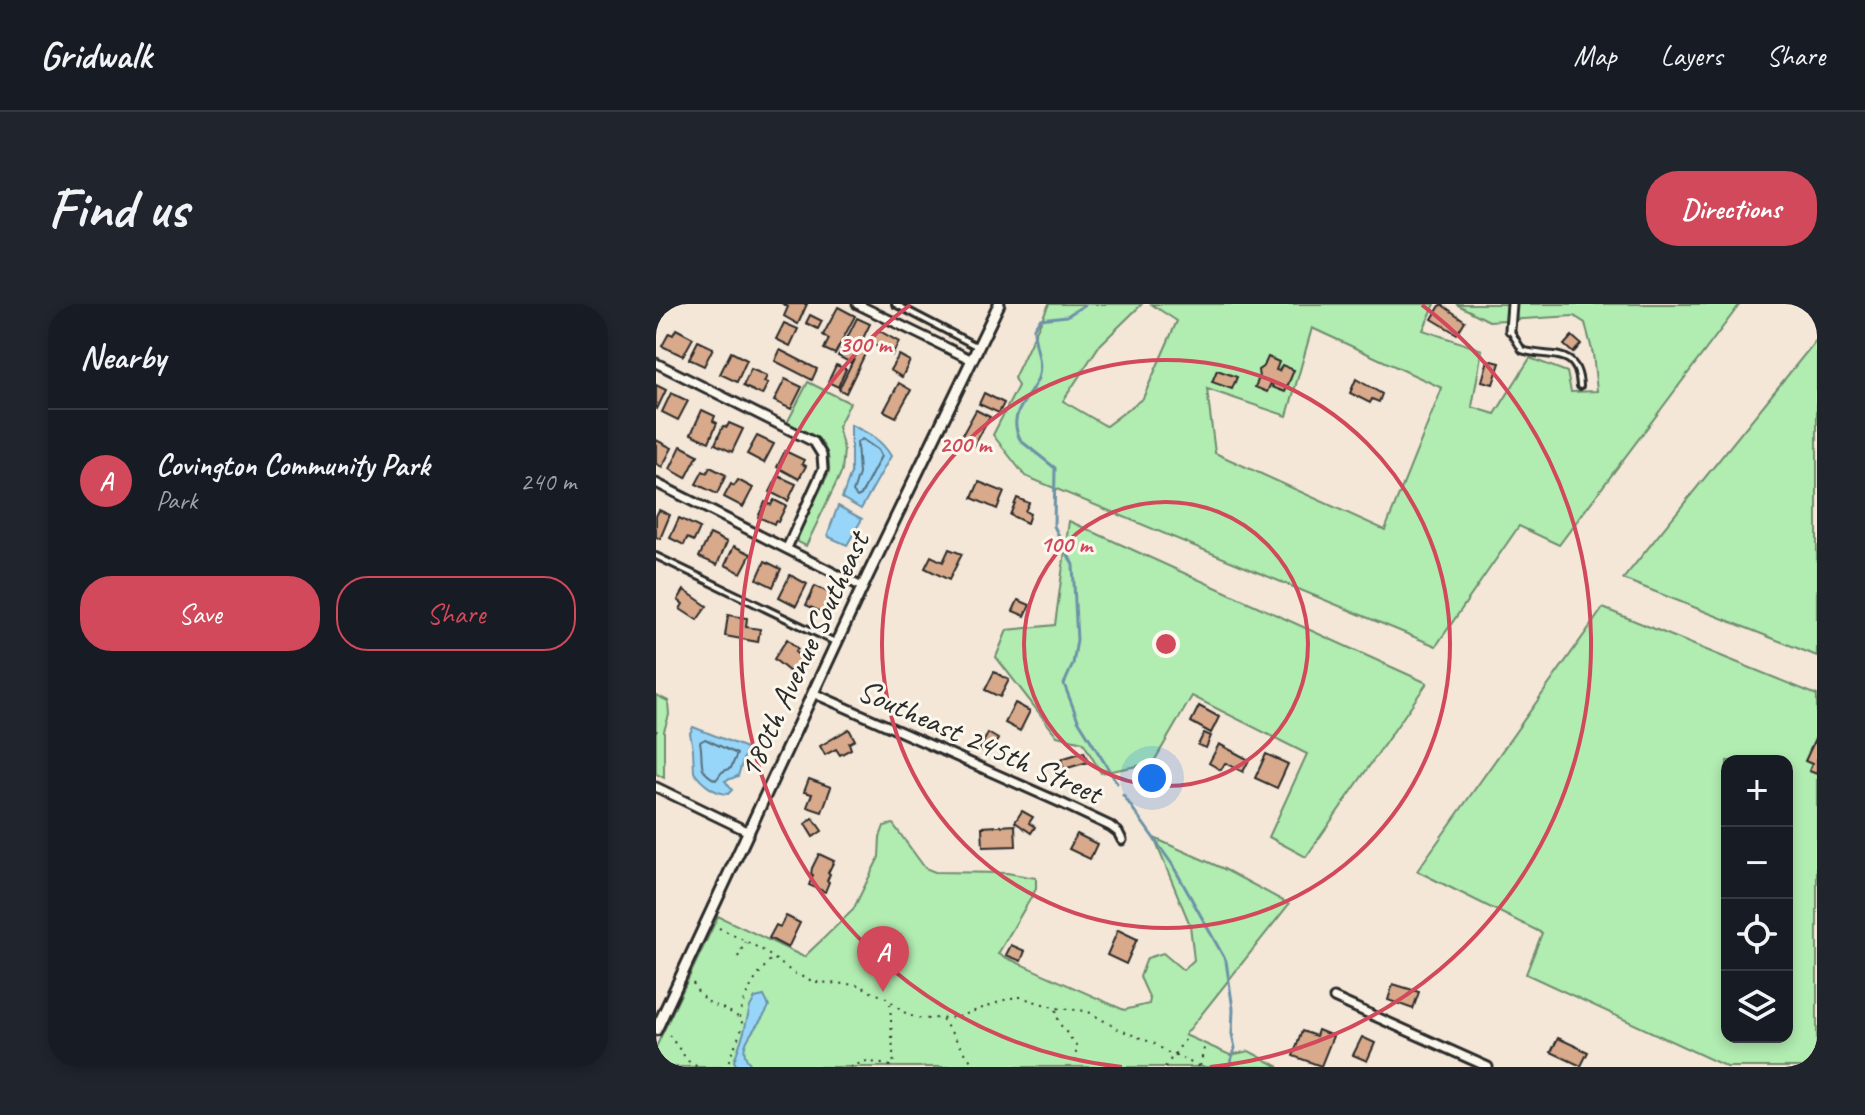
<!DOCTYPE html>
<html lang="en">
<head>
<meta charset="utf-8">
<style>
	body { margin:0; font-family:Caveat,sans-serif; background:#20242c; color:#f1f3f6 }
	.controls { position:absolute; right:24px; bottom:24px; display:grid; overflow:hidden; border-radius:16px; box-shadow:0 4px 12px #0003 }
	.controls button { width:72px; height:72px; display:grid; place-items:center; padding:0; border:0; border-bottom:2px solid #363941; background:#171b24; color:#f1f3f6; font:40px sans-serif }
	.you { position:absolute; left:496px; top:474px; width:28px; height:28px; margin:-20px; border:6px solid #fff; border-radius:50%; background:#1a73e8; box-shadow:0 0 0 12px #1a73e833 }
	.badge { display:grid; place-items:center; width:52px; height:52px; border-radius:50%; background:#d1495b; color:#fff; font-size:26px; font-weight:700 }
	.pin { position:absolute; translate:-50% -66px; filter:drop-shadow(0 2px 4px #0008) }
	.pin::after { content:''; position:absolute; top:42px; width:28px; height:24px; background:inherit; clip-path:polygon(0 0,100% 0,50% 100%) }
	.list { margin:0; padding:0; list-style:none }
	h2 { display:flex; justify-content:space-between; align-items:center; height:104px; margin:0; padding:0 32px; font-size:34px }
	h2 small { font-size:26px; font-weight:400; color:#9ea1a6 }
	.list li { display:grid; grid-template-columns:52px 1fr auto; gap:24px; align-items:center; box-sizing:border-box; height:144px; padding:0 32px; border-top:2px solid #363941 }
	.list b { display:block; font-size:30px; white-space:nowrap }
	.list p { margin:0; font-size:26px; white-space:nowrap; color:#9ea1a6 }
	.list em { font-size:26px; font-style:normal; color:#9ea1a6 }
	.actions { display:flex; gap:16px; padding:24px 32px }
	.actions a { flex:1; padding:18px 0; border:2px solid #d1495b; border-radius:32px; text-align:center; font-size:28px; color:#d1495b }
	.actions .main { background:#d1495b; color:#fff }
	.icon { flex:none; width:44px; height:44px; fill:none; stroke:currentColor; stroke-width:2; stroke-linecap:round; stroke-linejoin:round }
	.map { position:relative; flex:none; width:1161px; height:763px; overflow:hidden; border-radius:32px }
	header { display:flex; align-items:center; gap:48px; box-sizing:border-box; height:112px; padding:0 40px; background:#171b24; border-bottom:2px solid #363941 }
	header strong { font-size:38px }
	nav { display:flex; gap:44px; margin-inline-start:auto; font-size:28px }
	.intro { display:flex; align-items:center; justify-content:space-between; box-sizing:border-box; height:192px; padding:0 48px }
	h1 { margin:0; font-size:56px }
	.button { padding:20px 36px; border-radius:32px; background:#d1495b; color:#fff; font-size:28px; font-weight:700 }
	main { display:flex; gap:48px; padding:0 48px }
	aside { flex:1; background:#171b24; border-radius:32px; box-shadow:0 4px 12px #0003 }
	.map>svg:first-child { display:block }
	.green { fill:#b1ecb1; stroke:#6e8c6e; stroke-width:2; fill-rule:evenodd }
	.water { fill:#98d6f9; stroke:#6c92a7; stroke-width:2 }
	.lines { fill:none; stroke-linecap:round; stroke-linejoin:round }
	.shore { stroke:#576f7d; stroke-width:2 }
	.stream { stroke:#6c92a7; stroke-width:3 }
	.building { fill:#d8a98a; stroke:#2b2b2b; stroke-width:2 }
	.service-casing { stroke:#2b2b2b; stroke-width:10 }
	.minor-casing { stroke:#2b2b2b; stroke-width:13 }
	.tertiary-casing { stroke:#2b2b2b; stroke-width:15 }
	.path { stroke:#2b2b2b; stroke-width:2; stroke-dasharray:2 6; stroke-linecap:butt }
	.service { stroke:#fbf7ec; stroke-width:4 }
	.minor { stroke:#fbf7ec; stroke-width:7 }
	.tertiary { stroke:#fbf7ec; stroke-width:9 }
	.ring { fill:none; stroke:#d1495b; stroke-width:4 }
	.labels { text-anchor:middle; stroke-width:6; stroke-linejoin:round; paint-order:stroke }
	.street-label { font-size:32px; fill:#2b2b2b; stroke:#fbf7ec }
	.centre { fill:#d1495b; stroke:#fbf7ec; stroke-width:4 }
	.ring-label { font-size:24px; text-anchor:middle; font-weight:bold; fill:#d1495b; stroke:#fbf7ec; stroke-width:6; stroke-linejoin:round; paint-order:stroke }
</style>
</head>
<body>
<header>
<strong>Gridwalk</strong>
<nav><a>Map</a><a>Layers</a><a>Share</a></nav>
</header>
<div class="intro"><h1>Find us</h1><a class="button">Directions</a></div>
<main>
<aside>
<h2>Nearby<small></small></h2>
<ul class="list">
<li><span class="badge">A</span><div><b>Covington Community Park</b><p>Park</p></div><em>240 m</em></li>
</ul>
<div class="actions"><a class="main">Save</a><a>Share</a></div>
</aside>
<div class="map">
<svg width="1161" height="763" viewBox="0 0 1161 763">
	<rect width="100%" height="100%" fill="#f4e7d8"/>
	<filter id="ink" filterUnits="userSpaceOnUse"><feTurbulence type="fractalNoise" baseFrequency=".0125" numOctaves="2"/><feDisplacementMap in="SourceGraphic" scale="16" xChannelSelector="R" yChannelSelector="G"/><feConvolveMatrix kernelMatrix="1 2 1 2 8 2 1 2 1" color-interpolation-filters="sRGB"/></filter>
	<g filter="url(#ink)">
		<!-- green -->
		<g class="green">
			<path d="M 393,0 L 486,0 L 443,42 L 407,97 L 450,122 L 487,94 L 521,17 L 495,0 L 779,0 L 767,26 L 826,46 L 816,103 L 839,110 L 874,54 L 911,68 L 915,88 L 941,87 L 937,50 L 929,19 L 918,12 L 833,17 L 800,0 L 1084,0 L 903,241 L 863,222 L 780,342 L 369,172 L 337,131 L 362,82 L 358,74 ZM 656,24 L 786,84 L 729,226 L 559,149 L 551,85 L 631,112 Z"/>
			<path d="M 1161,35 L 1161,352 L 967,275 Z"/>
			<path d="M 152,78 L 194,99 L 182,123 L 188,146 L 186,167 L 150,242 L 142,238 L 142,231 L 173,168 C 175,135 157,131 131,119 Z"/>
			<path d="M 413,217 L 771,379 L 650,553 L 613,533 L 651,450 L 536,392 L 497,459 L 445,469 L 427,438 L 401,432 L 340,353 L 351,326 L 399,321 Z"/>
			<path d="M 947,304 L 1161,391 L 1161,763 L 1071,763 L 870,670 L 886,629 L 761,567 ZM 1071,457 L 1131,457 L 1131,733 L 1071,733 Z"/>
			<path d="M 0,391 L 12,397 L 13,411 L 8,427 L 8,474 L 0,470 Z"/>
			<path d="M 237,520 L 269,564 L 279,568 L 351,569 L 380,574 L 380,585 L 342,650 L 468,706 L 493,700 L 494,695 L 484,673 L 491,654 L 507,649 L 527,666 L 538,656 L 534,621 L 498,534 L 568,565 L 633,600 L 529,731 L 574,751 L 593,747 L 623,763 L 0,763 L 0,743 L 62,612 L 148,653 L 197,606 L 223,553 L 224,533 L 228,522 Z"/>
		</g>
		<!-- water -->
		<g class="water">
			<path d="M 195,121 C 212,129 225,135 235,152 L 205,205 L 186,194 L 195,169 Z"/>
			<path d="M 182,202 L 206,215 L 191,241 L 173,233 L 172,229 Z"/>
			<path d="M 37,423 L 88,443 L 90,446 L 82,472 L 69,477 L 76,486 L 72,490 C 59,490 45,479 38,468 L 37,445 L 34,429 Z"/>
			<path d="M 108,692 L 113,702 C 106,722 72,743 98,763 L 81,763 L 78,757 L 88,728 L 94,703 L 99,694 Z"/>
		</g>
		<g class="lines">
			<!-- shore -->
			<g class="shore">
				<path d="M 206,135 L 222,146 L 225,152 L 205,191 L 201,193 L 197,188 L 203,170 L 201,138 Z"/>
				<path d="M 49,435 L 81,450 L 75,464 L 66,468 L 60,476 C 40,467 48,456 44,438 Z"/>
			</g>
			<!-- stream -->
			<g class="stream">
				<path d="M 430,0 L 411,12 L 384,15 L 378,24 C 377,40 388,57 382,74 C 374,96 349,109 365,137 L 399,164 L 398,222 L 417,261 L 421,336 L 417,360 L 408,380 L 422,416 L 461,479"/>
				<path d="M 467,491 L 516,560 L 570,657 L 577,705 L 576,730 L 579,744 L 573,763"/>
			</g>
		</g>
		<!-- building -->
		<g class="building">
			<path d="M 151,0 L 142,20 L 128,12 L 132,3 L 127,0 Z"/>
			<path d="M 785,0 L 809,17 L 801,30 L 776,15 Z"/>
			<path d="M 182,3 L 199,12 L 179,50 L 168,45 L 173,35 L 167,31 Z"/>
			<path d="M 154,11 L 166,17 L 162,25 L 150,19 Z"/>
			<path d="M 201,14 L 214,20 L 195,59 L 182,52 Z"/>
			<path d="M 128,19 L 142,25 L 134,42 L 120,35 Z"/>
			<path d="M 20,25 L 37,34 L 27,52 L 6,42 L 13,29 L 17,31 Z"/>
			<path d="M 222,26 L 243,38 L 236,51 L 215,39 Z"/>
			<path d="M 916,32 L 925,40 L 917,49 L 908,41 Z"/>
			<path d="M 42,37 L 57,44 L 48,62 L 33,55 Z"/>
			<path d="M 205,40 L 212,44 L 190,89 L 183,85 Z"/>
			<path d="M 124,46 L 161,65 L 156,76 L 119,57 Z"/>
			<path d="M 75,48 L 91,56 L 81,78 L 64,70 Z"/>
			<path d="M 243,51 L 254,57 L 246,73 L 234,66 Z"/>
			<path d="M 612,53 L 623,58 L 620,66 L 623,67 L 626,61 L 638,66 L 629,88 L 616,83 L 617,80 L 615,79 L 611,88 L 599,83 L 603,74 L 602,66 L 608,62 Z"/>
			<path d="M 832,56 L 844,59 L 837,80 L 826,77 Z"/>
			<path d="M 180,61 L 190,65 L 182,83 L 172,78 Z"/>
			<path d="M 95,65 L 111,72 L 108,78 L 112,79 L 106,91 L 87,82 Z"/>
			<path d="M 561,66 L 581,73 L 576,85 L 556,78 Z"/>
			<path d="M 129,75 L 146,83 L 135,105 L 118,97 Z"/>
			<path d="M 700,75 L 726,90 L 723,98 L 716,95 L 714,99 L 694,89 Z"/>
			<path d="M 243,79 L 255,86 L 240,113 L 228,107 Z"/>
			<path d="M 0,81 L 10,86 L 1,105 L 0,104 Z"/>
			<path d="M 15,89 L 32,97 L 22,116 L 6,108 Z"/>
			<path d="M 328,89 L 348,99 L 343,109 L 323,100 Z"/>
			<path d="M 46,106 L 59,112 L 57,117 L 61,119 L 53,138 L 35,130 Z"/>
			<path d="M 320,106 L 334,113 L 318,142 L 304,135 Z"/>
			<path d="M 73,119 L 87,125 L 76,148 L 59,140 L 67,122 L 71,123 Z"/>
			<path d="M 101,132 L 118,140 L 108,159 L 91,150 Z"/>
			<path d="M 0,136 L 16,144 L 6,163 L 0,160 Z"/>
			<path d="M 25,142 L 42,151 L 30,174 L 14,165 Z"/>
			<path d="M 129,147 L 148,156 L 146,160 L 150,162 L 143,175 L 121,163 Z"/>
			<path d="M 54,163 L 70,171 L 61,190 L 40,180 L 47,167 L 51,169 Z"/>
			<path d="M 122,172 L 140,180 L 132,197 L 114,188 Z"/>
			<path d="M 82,176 L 97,184 L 87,203 L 68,193 L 75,180 L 78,182 Z"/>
			<path d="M 323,178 L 348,188 L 341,205 L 316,194 Z"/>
			<path d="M 361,194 L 373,199 L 369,207 L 374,210 L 371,219 L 354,211 Z"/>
			<path d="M 118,196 L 130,202 L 122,218 L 119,217 L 118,220 L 102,213 L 109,198 L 115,201 Z"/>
			<path d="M 3,206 L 14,211 L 4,235 L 0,233 L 0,212 Z"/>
			<path d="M 23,214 L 44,224 L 38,237 L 31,234 L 28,241 L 14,234 Z"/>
			<path d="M 54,230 L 71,238 L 61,261 L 43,253 Z"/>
			<path d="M 78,242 L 95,250 L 85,269 L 69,261 Z"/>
			<path d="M 293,245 L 306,250 L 293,276 L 269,264 L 275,252 L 287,258 Z"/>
			<path d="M 109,257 L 125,265 L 117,283 L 101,275 Z"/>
			<path d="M 134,271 L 151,280 L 140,302 L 123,293 Z"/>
			<path d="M 159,282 L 176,290 L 167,309 L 150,301 Z"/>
			<path d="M 28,286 L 51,302 L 41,316 L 24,305 L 27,300 L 22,296 Z"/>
			<path d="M 362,296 L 374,301 L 369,312 L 357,307 Z"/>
			<path d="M 72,311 L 91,314 L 90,323 L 104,325 L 102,338 L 69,332 Z"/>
			<path d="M 131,335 L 142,345 L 139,348 L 146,354 L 134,368 L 118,355 Z"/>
			<path d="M 338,368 L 353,376 L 344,393 L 329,386 Z"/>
			<path d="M 359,399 L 374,407 L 364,427 L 349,419 Z"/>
			<path d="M 543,402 L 563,413 L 555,429 L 535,418 Z"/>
			<path d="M 193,425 L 199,436 L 193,439 L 195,445 L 184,451 L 180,445 L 169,451 L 164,442 Z"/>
			<path d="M 332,429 L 342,435 L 334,450 L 324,445 Z"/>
			<path d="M 548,429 L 555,432 L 550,444 L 542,441 Z"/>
			<path d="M 1160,433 L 1161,433 L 1161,470 L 1153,467 L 1156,460 L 1149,457 Z"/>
			<path d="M 563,440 L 593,456 L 587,468 L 569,459 L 565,466 L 553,459 Z"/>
			<path d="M 428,448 L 432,458 L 408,465 L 405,455 Z"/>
			<path d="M 610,450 L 632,460 L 621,484 L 599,474 Z"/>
			<path d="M 153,475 L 175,483 L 166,508 L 151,503 L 156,490 L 148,488 Z"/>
			<path d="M 366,507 L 377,513 L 373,519 L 379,523 L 375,529 L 359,518 Z"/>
			<path d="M 157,514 L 166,527 L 157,533 L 149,520 Z"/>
			<path d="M 359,521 L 360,542 L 327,543 L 326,523 Z"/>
			<path d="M 421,530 L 441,540 L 434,555 L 413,545 Z"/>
			<path d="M 163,550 L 178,557 L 172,569 L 174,570 L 171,577 L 173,578 L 169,588 L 153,581 L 157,571 L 155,570 L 156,564 Z"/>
			<path d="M 130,612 L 144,619 L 132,644 L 113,634 L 120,621 L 124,623 Z"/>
			<path d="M 462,626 L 481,635 L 470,660 L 451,651 Z"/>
			<path d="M 355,641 L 369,647 L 365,657 L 350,651 Z"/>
			<path d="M 737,680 L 763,688 L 757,705 L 732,696 Z"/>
			<path d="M 662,726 L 677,732 L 665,762 L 637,752 L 646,727 L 660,732 Z"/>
			<path d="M 706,733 L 719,739 L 711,757 L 697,751 Z"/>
			<path d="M 902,734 L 932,748 L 925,762 L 895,748 Z"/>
		</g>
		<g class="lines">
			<!-- service casing -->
			<g class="service-casing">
				<g id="service">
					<path d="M 239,0 L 320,42"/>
					<path d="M 854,26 L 866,46 C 891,55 922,41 924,82"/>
					<path d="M 0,252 L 179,338"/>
				</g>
			</g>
			<!-- minor casing -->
			<g class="minor-casing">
				<g id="minor">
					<path d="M 201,0 L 316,56"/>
					<path d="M 854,26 L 856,0"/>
					<path d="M 0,59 L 158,138 L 166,151 L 167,165 L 131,244"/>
					<path d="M 0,179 L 206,283"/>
					<path d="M 157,389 L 403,498 L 454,522 L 462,528 L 466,536"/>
					<path d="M 0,483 L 93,528"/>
					<path d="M 678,694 L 832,763"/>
				</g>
			</g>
			<!-- tertiary casing -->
			<g class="tertiary-casing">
				<path id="tertiary" d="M 0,726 L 212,271 L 343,0"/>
			</g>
			<!-- path -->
			<g class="path">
				<path d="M 0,428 L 2,424"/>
				<path d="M 63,624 L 105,645 L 139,670 L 159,678 L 204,681 L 215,688 L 229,693 L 252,711 L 266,715 L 302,713 L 354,694 L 364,693 L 400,704 L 431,707 L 462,725 L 499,740 L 517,752"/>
				<path d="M 82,653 L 89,638"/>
				<path d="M 37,679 C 51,708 68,698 86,717 L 85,727 L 70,763"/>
				<path d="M 234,700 L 238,763"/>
				<path d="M 400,706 L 403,719 L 420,741 L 420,763"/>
				<path d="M 84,714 C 86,692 101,671 116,654"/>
				<path d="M 286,715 L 319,763"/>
				<path d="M 13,731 L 32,757 L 42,763"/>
				<path d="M 519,751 L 544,763"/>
				<path d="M 544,762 L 549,740"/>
				<path d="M 194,763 L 211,757 L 240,763"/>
				<path d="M 509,763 L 531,733"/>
			</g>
			<!-- service -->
			<use href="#service" class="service"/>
			<!-- minor -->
			<use href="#minor" class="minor"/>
			<!-- tertiary -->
			<use href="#tertiary" class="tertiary"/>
		</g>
	</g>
	<!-- distance rings -->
	<g class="ring">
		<circle cx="510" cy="340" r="142"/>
		<circle cx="510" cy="340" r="284"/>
		<path d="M466 763A425 425 0 0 1 254 1M766 1A425 425 0 0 1 554 763"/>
	</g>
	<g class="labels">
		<!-- street labels -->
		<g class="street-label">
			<text transform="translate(147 351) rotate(-65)" y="11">180th Avenue Southeast</text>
			<text transform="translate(324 437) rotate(24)" y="11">Southeast 245th Street</text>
		</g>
	</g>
	<circle cx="510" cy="340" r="12" class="centre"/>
	<g class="ring-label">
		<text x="209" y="48">300 m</text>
		<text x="309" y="148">200 m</text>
		<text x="410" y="248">100 m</text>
	</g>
</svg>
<div class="controls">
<button>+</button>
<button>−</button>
<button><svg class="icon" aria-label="locate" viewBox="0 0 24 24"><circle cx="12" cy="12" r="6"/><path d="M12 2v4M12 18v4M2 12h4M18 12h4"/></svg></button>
<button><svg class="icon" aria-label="layers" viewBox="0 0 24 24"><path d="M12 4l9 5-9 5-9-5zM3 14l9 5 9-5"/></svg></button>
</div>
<div class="you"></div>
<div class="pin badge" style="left:227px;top:688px">A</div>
</div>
</main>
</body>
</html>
